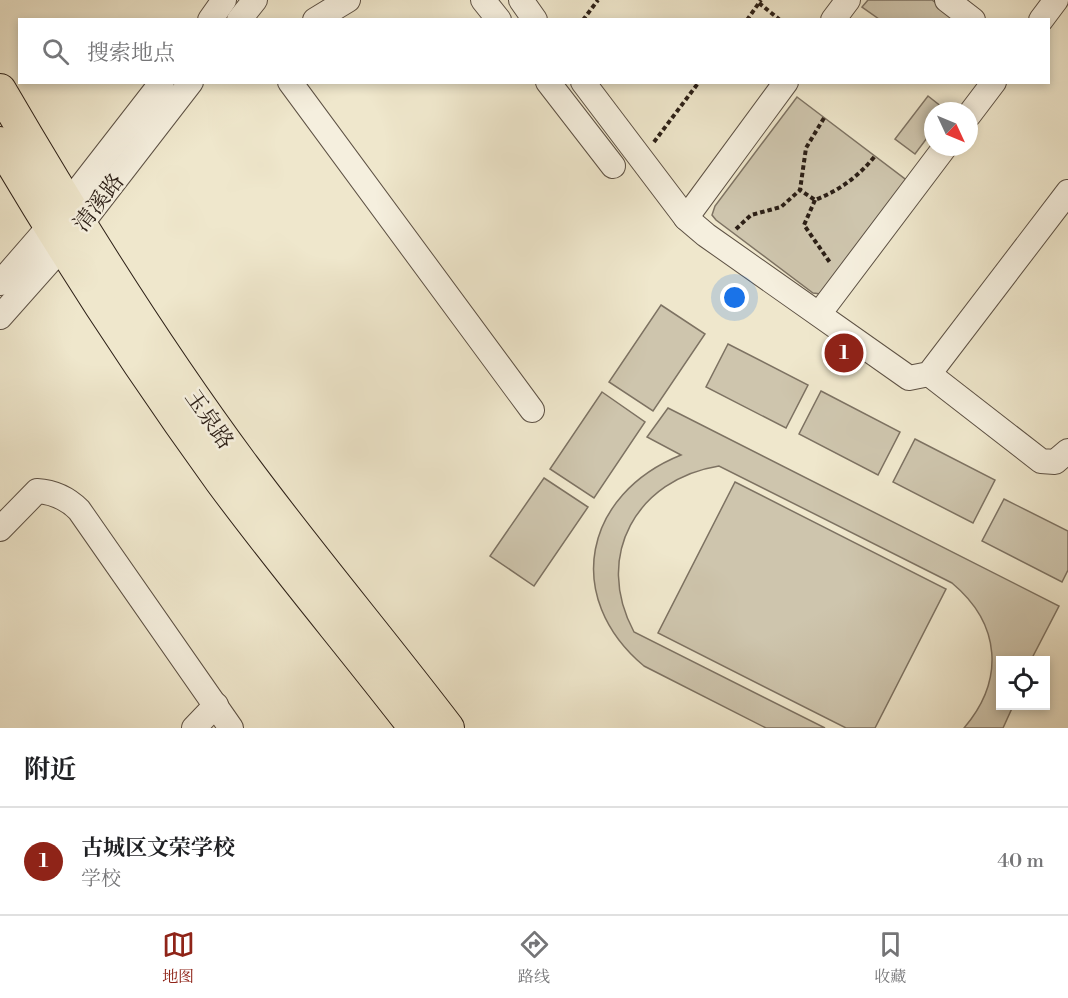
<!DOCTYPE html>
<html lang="zh">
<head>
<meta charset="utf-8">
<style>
	body { margin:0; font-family:"Libre Bodoni","Noto Serif SC",serif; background:#f6f6f6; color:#202124 }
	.controls { position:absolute; right:18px; bottom:18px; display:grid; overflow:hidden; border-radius:0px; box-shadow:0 3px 9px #0003 }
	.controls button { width:54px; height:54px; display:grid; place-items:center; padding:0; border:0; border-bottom:2px solid #e0e0e0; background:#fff; color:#202124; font:30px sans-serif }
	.compass { position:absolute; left:924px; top:102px; width:54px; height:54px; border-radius:50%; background:#fff; box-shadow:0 3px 9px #0003; rotate:134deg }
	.you { position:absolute; left:735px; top:298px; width:21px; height:21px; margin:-15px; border:4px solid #fff; border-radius:50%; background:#1a73e8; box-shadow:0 0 0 9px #1a73e833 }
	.badge { display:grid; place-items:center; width:39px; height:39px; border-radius:50%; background:#8f2418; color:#fff; font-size:20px; font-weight:700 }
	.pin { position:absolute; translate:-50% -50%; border:3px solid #fff; box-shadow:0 2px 6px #0006 }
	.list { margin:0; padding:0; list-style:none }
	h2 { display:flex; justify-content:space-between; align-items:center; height:78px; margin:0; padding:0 24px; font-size:26px }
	h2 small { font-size:20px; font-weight:400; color:#757577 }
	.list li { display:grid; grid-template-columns:39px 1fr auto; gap:18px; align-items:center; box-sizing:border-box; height:108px; padding:0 24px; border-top:2px solid #e0e0e0 }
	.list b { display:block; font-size:22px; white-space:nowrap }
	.list p { margin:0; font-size:20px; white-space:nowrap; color:#757577 }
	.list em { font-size:20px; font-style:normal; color:#757577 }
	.icon { flex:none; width:33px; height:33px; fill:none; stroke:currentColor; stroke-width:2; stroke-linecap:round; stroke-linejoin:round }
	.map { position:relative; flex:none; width:1068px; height:728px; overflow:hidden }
	.search { position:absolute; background:#fff; box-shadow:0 3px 9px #0003; left:18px; right:18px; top:18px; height:66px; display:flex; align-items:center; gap:15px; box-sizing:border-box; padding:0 21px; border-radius:0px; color:#757577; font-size:22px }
	.sheet { height:186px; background:#fff }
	nav { display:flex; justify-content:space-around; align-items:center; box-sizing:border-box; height:84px; border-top:2px solid #e0e0e0; background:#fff; font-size:16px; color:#757577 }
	nav a { display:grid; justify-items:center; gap:3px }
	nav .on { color:#8f2418 }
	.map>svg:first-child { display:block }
	.green { fill:#cec5ad; stroke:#7d7262; stroke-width:1.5 }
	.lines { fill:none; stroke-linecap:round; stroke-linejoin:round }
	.minor-casing { stroke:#5d5144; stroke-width:26 }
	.major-casing { stroke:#2c1f16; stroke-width:34 }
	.path { stroke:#2c1f16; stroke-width:4; stroke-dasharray:4.5 3; stroke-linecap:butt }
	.minor { stroke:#f5efde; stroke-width:24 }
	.major { stroke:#efe7cc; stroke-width:32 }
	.labels { text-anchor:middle; stroke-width:5; stroke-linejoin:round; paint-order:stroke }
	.street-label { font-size:22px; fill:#2c1f16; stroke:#f5efde }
</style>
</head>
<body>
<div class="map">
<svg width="1068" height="728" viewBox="0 0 1068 728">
	<rect width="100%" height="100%" fill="#efe7cc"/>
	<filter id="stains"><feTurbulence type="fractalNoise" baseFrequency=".00333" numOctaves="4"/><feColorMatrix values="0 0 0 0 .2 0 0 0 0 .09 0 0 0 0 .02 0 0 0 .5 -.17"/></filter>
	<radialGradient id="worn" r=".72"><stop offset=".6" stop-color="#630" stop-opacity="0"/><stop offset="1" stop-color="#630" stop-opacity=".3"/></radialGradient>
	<!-- green -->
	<g class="green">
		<path d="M 868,0 L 932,0 L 958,19 L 879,19 L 862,7 Z"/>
		<path d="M 928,96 L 947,111 L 933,111 L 933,130 L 915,154 L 895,139 Z"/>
		<path d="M 797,97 L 909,182 L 821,294 L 813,293 L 716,220 L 712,215 L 715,206 Z"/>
		<path d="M 661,305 L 705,334 L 653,411 L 609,382 Z"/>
		<path d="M 728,344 L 808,385 L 786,428 L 706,387 Z"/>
		<path d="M 821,391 L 900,432 L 878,475 L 799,434 Z"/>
		<path d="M 602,392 L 645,422 L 594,498 L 550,469 Z"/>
		<path d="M 668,408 L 1059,606 L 1031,660 L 1000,660 L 1000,706 L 1013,706 L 1003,728 L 964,728 C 1005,680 1001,624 952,583 L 719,466 C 637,479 593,556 634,632 L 825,728 L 766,728 L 644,666 C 562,597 584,494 681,455 L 647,437 Z"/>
		<path d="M 915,439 L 995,480 L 973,523 L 893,482 Z"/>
		<path d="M 544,478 L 588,507 L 534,586 L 490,556 Z"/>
		<path d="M 735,482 L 946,589 L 875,728 L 846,728 L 658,633 Z"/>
		<path d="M 1004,499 L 1068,531 L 1068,570 L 1062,582 L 982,541 Z"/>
	</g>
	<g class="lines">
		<!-- minor casing -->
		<g class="minor-casing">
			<g id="minor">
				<path d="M 483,0 L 499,20"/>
				<path d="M 521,0 L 535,20"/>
				<path d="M 947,0 L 973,20"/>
				<path d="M 210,20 L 224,0"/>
				<path d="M 239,20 L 255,0"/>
				<path d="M 315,20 L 348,0"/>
				<path d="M 833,20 L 848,0"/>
				<path d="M 1041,20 L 1056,0"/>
				<path d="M 290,82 L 532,410"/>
				<path d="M 548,82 L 613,166"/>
				<path d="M 583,82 L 686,218 L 706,235 L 909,378 L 929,374 L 1068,192"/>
				<path d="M 969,115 L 994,82"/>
				<path d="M 686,218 L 786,82"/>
				<path d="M 0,283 L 54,221 L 162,82"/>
				<path d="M 819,314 L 945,147"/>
				<path d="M 0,317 L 72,236 L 191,82"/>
				<path d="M 929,374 L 1041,461 L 1055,462 L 1068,451"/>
				<path d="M 0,529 L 37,491 C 54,492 67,498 79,510 L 231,728"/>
				<path d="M 194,728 L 216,705"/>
			</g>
		</g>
		<!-- major casing -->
		<g class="major-casing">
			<g id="major">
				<path d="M 0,90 C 75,219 155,347 244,467 C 310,556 381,640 448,728"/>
				<path d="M 0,143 C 68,259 142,372 221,481 C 283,565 351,645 415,728"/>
			</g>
		</g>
		<!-- path -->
		<g class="path">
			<path d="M 759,3 L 780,20"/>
			<path d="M 583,20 L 598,0"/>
			<path d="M 747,20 L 761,0"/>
			<path d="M 824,118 L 806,148 L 800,190 L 815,200 C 840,190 858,177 875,156"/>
			<path d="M 654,142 L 699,82"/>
			<path d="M 815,200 L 804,225 L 831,264"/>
			<path d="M 736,229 L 751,215 L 781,207 L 800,190"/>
		</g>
		<!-- minor -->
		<use href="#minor" class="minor"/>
		<!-- major -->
		<use href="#major" class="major"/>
	</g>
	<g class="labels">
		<!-- street labels -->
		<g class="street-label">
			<text transform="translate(98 202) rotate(-52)" y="8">清溪路</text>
			<text transform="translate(210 419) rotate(55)" y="8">玉泉路</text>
		</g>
	</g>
	<rect width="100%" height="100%" filter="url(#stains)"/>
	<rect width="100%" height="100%" fill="url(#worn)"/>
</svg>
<div class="controls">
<button><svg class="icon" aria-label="locate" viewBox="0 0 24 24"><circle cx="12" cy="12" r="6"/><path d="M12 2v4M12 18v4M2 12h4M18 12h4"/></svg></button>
</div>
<svg class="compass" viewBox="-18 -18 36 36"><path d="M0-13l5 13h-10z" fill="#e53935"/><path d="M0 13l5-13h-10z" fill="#757577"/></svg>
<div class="you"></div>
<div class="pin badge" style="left:844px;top:353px">1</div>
<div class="search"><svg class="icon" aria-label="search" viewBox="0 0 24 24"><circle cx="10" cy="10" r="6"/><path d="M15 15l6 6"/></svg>搜索地点</div>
</div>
<section class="sheet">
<h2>附近<small></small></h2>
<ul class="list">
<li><span class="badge">1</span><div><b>古城区文荣学校</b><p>学校</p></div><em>40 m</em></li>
</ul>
</section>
<nav>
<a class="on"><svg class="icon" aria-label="map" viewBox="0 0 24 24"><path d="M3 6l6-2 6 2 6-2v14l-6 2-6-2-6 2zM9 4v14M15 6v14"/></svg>地图</a>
<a><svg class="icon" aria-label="directions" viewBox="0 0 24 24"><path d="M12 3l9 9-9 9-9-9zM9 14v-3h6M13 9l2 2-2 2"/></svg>路线</a>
<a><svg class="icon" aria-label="saved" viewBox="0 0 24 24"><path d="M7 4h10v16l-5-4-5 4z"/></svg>收藏</a>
</nav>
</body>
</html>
